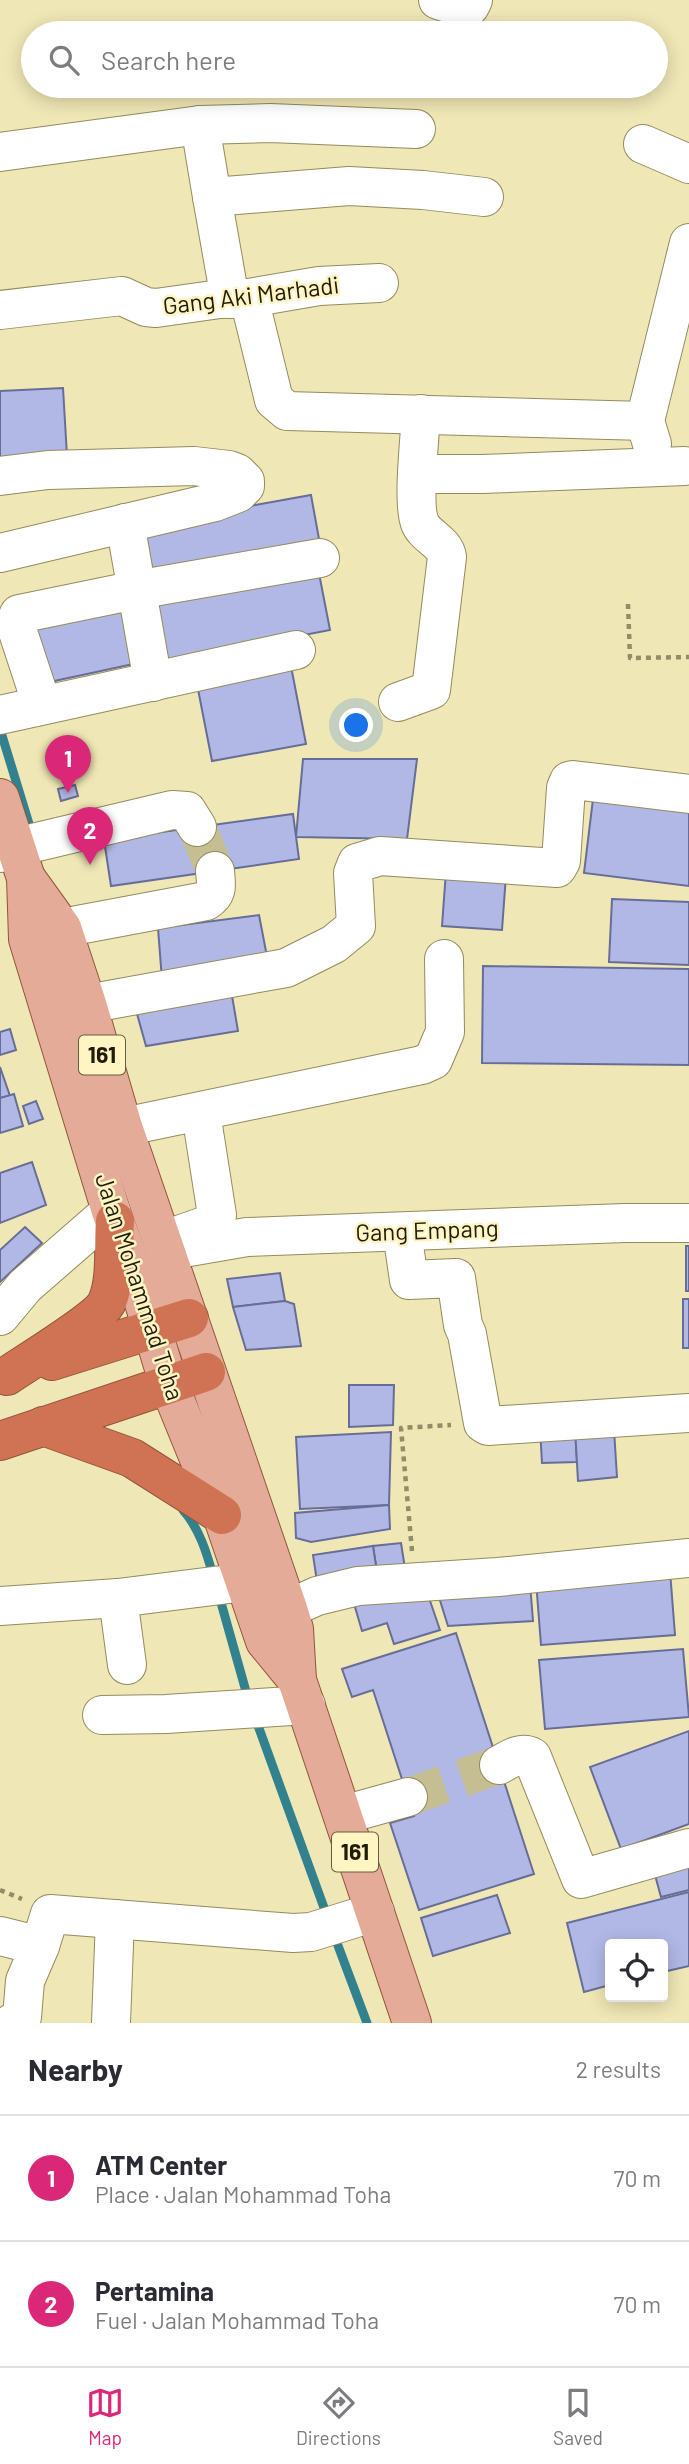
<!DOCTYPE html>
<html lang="en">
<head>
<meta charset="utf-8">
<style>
	body { margin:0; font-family:Barlow,sans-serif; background:#f7f7f7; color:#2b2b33 }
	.controls { position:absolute; right:21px; bottom:21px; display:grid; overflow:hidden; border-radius:7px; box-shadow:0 4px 18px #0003 }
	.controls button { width:63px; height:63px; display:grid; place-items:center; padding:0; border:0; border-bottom:2px solid #e1e1e2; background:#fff; color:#2b2b33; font:35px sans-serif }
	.you { position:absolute; left:357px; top:726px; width:24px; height:24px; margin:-18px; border:5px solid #fff; border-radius:50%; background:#1a73e8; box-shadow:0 0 0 10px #1a73e833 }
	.badge { display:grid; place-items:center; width:46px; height:46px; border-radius:50%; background:#db2777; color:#fff; font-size:23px; font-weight:700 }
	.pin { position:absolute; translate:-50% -58px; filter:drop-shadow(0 2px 4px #0008) }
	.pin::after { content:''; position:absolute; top:37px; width:24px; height:21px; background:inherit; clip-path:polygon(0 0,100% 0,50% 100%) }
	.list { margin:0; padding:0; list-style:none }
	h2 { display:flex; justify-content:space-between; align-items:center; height:91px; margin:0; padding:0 28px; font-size:30px }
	h2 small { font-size:23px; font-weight:400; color:#7c7c81 }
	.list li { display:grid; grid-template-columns:46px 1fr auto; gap:21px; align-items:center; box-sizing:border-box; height:126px; padding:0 28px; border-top:2px solid #e1e1e2 }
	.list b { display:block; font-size:26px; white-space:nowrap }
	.list p { margin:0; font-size:23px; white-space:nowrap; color:#7c7c81 }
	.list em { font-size:23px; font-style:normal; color:#7c7c81 }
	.icon { flex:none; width:38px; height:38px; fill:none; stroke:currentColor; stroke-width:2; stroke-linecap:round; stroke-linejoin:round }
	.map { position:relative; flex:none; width:689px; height:2023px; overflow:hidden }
	.search { position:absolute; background:#fff; box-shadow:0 4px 18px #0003; left:21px; right:21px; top:21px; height:77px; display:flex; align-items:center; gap:18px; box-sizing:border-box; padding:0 24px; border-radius:38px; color:#7c7c81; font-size:26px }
	.sheet { height:343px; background:#fff }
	nav { display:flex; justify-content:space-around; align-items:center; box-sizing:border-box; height:98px; border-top:2px solid #e1e1e2; background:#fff; font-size:19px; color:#7c7c81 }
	nav a { display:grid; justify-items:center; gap:4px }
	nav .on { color:#db2777 }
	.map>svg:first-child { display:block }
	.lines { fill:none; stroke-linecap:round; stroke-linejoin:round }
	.stream { stroke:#32818f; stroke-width:9 }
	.building { fill:#b2b8e6; stroke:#686d97; stroke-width:2 }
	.minor-tunnel { stroke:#c6be93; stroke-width:38; stroke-dasharray:38 19; stroke-linecap:butt }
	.minor-casing { stroke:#948b5d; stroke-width:40 }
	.major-casing { stroke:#92553a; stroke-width:40 }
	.highway-casing { stroke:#92553a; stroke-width:40 }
	.path { stroke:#938c68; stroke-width:4.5; stroke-dasharray:5 5; stroke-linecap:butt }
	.minor { stroke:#fff; stroke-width:38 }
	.major { stroke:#e3ab98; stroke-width:38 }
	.highway { stroke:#d07354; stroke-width:38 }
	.labels { text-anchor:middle; stroke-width:5; stroke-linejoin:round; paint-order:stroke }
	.shield { fill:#fef5c3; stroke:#635d41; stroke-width:2 }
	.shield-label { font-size:23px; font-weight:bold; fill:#201c09 }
	.street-label { font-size:24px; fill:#201c09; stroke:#fef5c3 }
</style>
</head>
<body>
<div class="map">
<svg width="689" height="2023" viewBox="0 0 689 2023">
	<rect width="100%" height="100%" fill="#f0e7b6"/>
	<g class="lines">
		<!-- stream -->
		<g class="stream">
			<path d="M 0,729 L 30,827"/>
			<path d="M 183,1510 C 199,1528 207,1553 213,1576"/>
			<path d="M 220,1599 L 247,1695"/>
			<path d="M 256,1720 L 327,1916"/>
			<path d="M 337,1943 L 367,2023"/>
		</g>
	</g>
	<!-- building -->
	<g class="building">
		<path d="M 63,388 L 67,456 L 0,459 L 0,391 Z"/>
		<path d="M 311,495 L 321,550 L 154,580 L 144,525 Z"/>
		<path d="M 317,563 L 330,630 L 155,664 L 142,597 Z"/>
		<path d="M 124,595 L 138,663 L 45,683 L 31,615 Z"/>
		<path d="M 290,661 L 306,744 L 212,761 L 196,679 Z"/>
		<path d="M 303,759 L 417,759 L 407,839 L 296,837 Z"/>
		<path d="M 75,785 L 78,796 L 61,801 L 58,789 Z"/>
		<path d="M 594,791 L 689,804 L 689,886 L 584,873 Z"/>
		<path d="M 293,814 L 299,859 L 111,886 L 104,840 Z"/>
		<path d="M 446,871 L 506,875 L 502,930 L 442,926 Z"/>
		<path d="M 612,899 L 689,902 L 689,965 L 609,962 Z"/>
		<path d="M 259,915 L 269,967 L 162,980 L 158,928 Z"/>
		<path d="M 483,966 L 689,969 L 689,1065 L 482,1063 Z"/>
		<path d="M 230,984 L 238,1031 L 146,1046 L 134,1003 Z"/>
		<path d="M 10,1029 L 16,1050 L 0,1055 L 0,1032 Z"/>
		<path d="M 0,1067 L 10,1096 L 0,1098 Z"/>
		<path d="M 14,1094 L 23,1126 L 0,1133 L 0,1098 Z"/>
		<path d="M 36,1101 L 43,1119 L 29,1124 L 23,1106 Z"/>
		<path d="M 32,1162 L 46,1205 L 0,1223 L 0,1173 Z"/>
		<path d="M 25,1227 L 42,1243 L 0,1282 L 0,1250 Z"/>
		<rect x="686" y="1246" width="3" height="45"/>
		<path d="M 280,1273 L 285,1301 L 233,1307 L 227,1279 Z"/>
		<rect x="683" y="1299" width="6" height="49"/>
		<path d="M 285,1301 L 294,1304 L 301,1346 L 246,1350 L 233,1307 Z"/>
		<path d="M 349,1385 L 394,1385 L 393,1425 L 349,1427 Z"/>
		<path d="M 540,1428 L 575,1428 L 577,1462 L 542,1463 Z"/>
		<path d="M 575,1428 L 614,1430 L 617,1477 L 578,1481 Z"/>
		<path d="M 391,1432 L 389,1505 L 300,1509 L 296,1437 Z"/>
		<path d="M 389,1505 L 390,1529 L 311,1542 L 296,1538 L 295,1513 Z"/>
		<path d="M 401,1543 L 406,1575 L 378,1579 L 373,1546 Z"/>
		<path d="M 373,1546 L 378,1579 L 318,1588 L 313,1555 Z"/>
		<path d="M 670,1571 L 675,1635 L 541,1645 L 536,1581 Z"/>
		<path d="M 530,1583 L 533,1621 L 448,1626 L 437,1591 Z"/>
		<path d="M 427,1592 L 440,1630 L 394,1644 L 387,1623 L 362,1631 L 353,1600 Z"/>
		<path d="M 456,1633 L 534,1874 L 419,1910 L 390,1823 L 414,1816 L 373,1690 L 352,1697 L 342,1669 Z"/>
		<path d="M 683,1649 L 689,1717 L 545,1729 L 539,1660 Z"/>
		<path d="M 689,1731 L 689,1824 L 621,1849 L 590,1767 Z"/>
		<path d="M 689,1867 L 689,1890 L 661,1897 L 655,1875 Z"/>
		<path d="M 689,1892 L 689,1966 L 663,1972 L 663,1944 L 610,1944 L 610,1985 L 584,1992 L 567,1923 Z"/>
		<path d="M 497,1895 L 510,1933 L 433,1956 L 421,1918 Z"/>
	</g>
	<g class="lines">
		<!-- minor-tunnel -->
		<g class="minor-tunnel">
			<path d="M 197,827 L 215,871"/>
			<path d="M 408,1797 L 499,1765"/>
		</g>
		<!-- minor casing -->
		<g class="minor-casing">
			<g id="minor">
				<path d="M 438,0 L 463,8 L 470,6 L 473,0"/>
				<path d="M 200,125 L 212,197"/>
				<path d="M 643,144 L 689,164"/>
				<path d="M 0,152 L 200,125 L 270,123 L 416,129"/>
				<path d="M 249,298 L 274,400 L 287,411 L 645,421"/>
				<path d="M 230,299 L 212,197 L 349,186 L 423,190 L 484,197"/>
				<path d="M 0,310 L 122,296 L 146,307 L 156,308 L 220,299 L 249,298 L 319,286 L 379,283"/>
				<path d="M 652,444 L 645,421 L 689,243"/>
				<path d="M 417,474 L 482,474 L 685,466"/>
				<path d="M 0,476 L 48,470 L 194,466 L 229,470 L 237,473 L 245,481 L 245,486 L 238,493 L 215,502 L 0,553"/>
				<path d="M 125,523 L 153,682"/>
				<path d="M 398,702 L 431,690 L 447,557 C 445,542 425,536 420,523 C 412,505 420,436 421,414"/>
				<path d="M 42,705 L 15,623 L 19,614 L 136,590 L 320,558"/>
				<path d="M 0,715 L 296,650"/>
				<path d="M 0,853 L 16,847 L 172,810 L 187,811 L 197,827"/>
				<path d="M 30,939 L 62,928 L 206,901 C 219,893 216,885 215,871"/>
				<path d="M 87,1004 L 286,968 L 334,944 L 356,926 L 353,873 L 357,863 L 380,856 L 557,868 L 561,861 L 566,788 L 569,781 L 573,780 L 689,794"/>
				<path d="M 92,1138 L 123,1127 L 422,1065 L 433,1060 L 445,1032 L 444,959"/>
				<path d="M 402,1232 L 409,1280 L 456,1278 L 463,1325 L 467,1334 L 483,1423 L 488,1426 L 689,1413"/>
				<path d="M 173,1237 L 210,1224 L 217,1215 L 201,1113"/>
				<path d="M 166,1251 L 247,1237 L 625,1223 L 689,1223"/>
				<path d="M 0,1316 L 25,1286 L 111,1211"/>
				<path d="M 118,1598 L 127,1665"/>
				<path d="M 0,1606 L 118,1598 L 245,1582"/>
				<path d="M 288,1609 L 317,1596 L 358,1586 L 498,1577 L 689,1558"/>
				<path d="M 102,1715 L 166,1714 L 306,1705"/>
				<path d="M 499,1765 C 510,1759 521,1751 532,1757 L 581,1879 L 689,1848"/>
				<path d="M 343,1815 L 408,1797"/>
				<path d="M 0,1936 L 40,1946"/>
				<path d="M 12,2023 L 18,2023 L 22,2017 L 25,1981 L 40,1946 L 50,1914 L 293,1933 L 311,1932 L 375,1912"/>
				<path d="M 111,2023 L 115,1919"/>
			</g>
		</g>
		<!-- major casing -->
		<g class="major-casing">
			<g id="major">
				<path d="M 0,798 L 26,878 L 28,939 L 111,1211 L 141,1293 L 169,1385 L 222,1515 L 265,1641 L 297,1680"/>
				<path d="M 26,878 L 62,928 L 87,1004 L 123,1127 L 288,1609 L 294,1629 L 297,1680 L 412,2023"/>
			</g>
		</g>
		<!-- highway casing -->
		<g class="highway-casing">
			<g id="highway">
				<path d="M 52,1361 L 189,1318"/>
				<path d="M 7,1376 C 26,1363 99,1319 107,1302 C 117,1279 113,1247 115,1221"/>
				<path d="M 43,1426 L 132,1458 L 222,1515"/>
				<path d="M 0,1441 L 206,1372"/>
			</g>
		</g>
		<!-- path -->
		<g class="path">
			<path d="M 628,604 L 630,658 L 689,657"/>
			<path d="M 412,1551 L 401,1428 L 451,1425"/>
			<path d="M 0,1890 L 22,1899"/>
		</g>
		<!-- minor -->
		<use href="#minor" class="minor"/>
		<!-- major -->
		<use href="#major" class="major"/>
		<!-- highway -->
		<use href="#highway" class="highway"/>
	</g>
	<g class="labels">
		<!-- shield labels -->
		<g class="shield">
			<rect x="79" y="1035.5" width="46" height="39" rx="5"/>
			<rect x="332" y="1832.5" width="46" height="39" rx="5"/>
		</g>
		<g class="shield-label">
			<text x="102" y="1063">161</text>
			<text x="355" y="1860">161</text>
		</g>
		<!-- street labels -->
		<g class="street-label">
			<text transform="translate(251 296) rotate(-7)" y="8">Gang Aki Marhadi</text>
			<text transform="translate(427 1231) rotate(-2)" y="8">Gang Empang</text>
			<text transform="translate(139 1287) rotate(72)" y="8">Jalan Mohammad Toha</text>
		</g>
	</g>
</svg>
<div class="controls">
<button><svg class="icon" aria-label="locate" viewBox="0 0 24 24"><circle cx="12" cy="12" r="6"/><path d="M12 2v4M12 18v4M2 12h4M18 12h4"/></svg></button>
</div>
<div class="you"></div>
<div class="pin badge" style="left:68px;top:793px">1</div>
<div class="pin badge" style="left:90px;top:865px">2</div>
<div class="search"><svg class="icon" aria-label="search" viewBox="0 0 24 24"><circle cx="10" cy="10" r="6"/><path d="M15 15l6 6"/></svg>Search here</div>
</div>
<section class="sheet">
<h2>Nearby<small>2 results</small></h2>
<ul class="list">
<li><span class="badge">1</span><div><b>ATM Center</b><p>Place · Jalan Mohammad Toha</p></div><em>70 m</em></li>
<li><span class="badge">2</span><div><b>Pertamina</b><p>Fuel · Jalan Mohammad Toha</p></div><em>70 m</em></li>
</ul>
</section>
<nav>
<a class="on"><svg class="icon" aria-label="map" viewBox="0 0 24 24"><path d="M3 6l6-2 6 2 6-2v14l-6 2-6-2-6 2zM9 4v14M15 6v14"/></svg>Map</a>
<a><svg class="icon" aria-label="directions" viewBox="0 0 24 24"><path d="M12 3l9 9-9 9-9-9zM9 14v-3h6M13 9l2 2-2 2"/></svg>Directions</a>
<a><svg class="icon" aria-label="saved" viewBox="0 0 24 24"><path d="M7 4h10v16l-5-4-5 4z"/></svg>Saved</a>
</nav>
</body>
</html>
